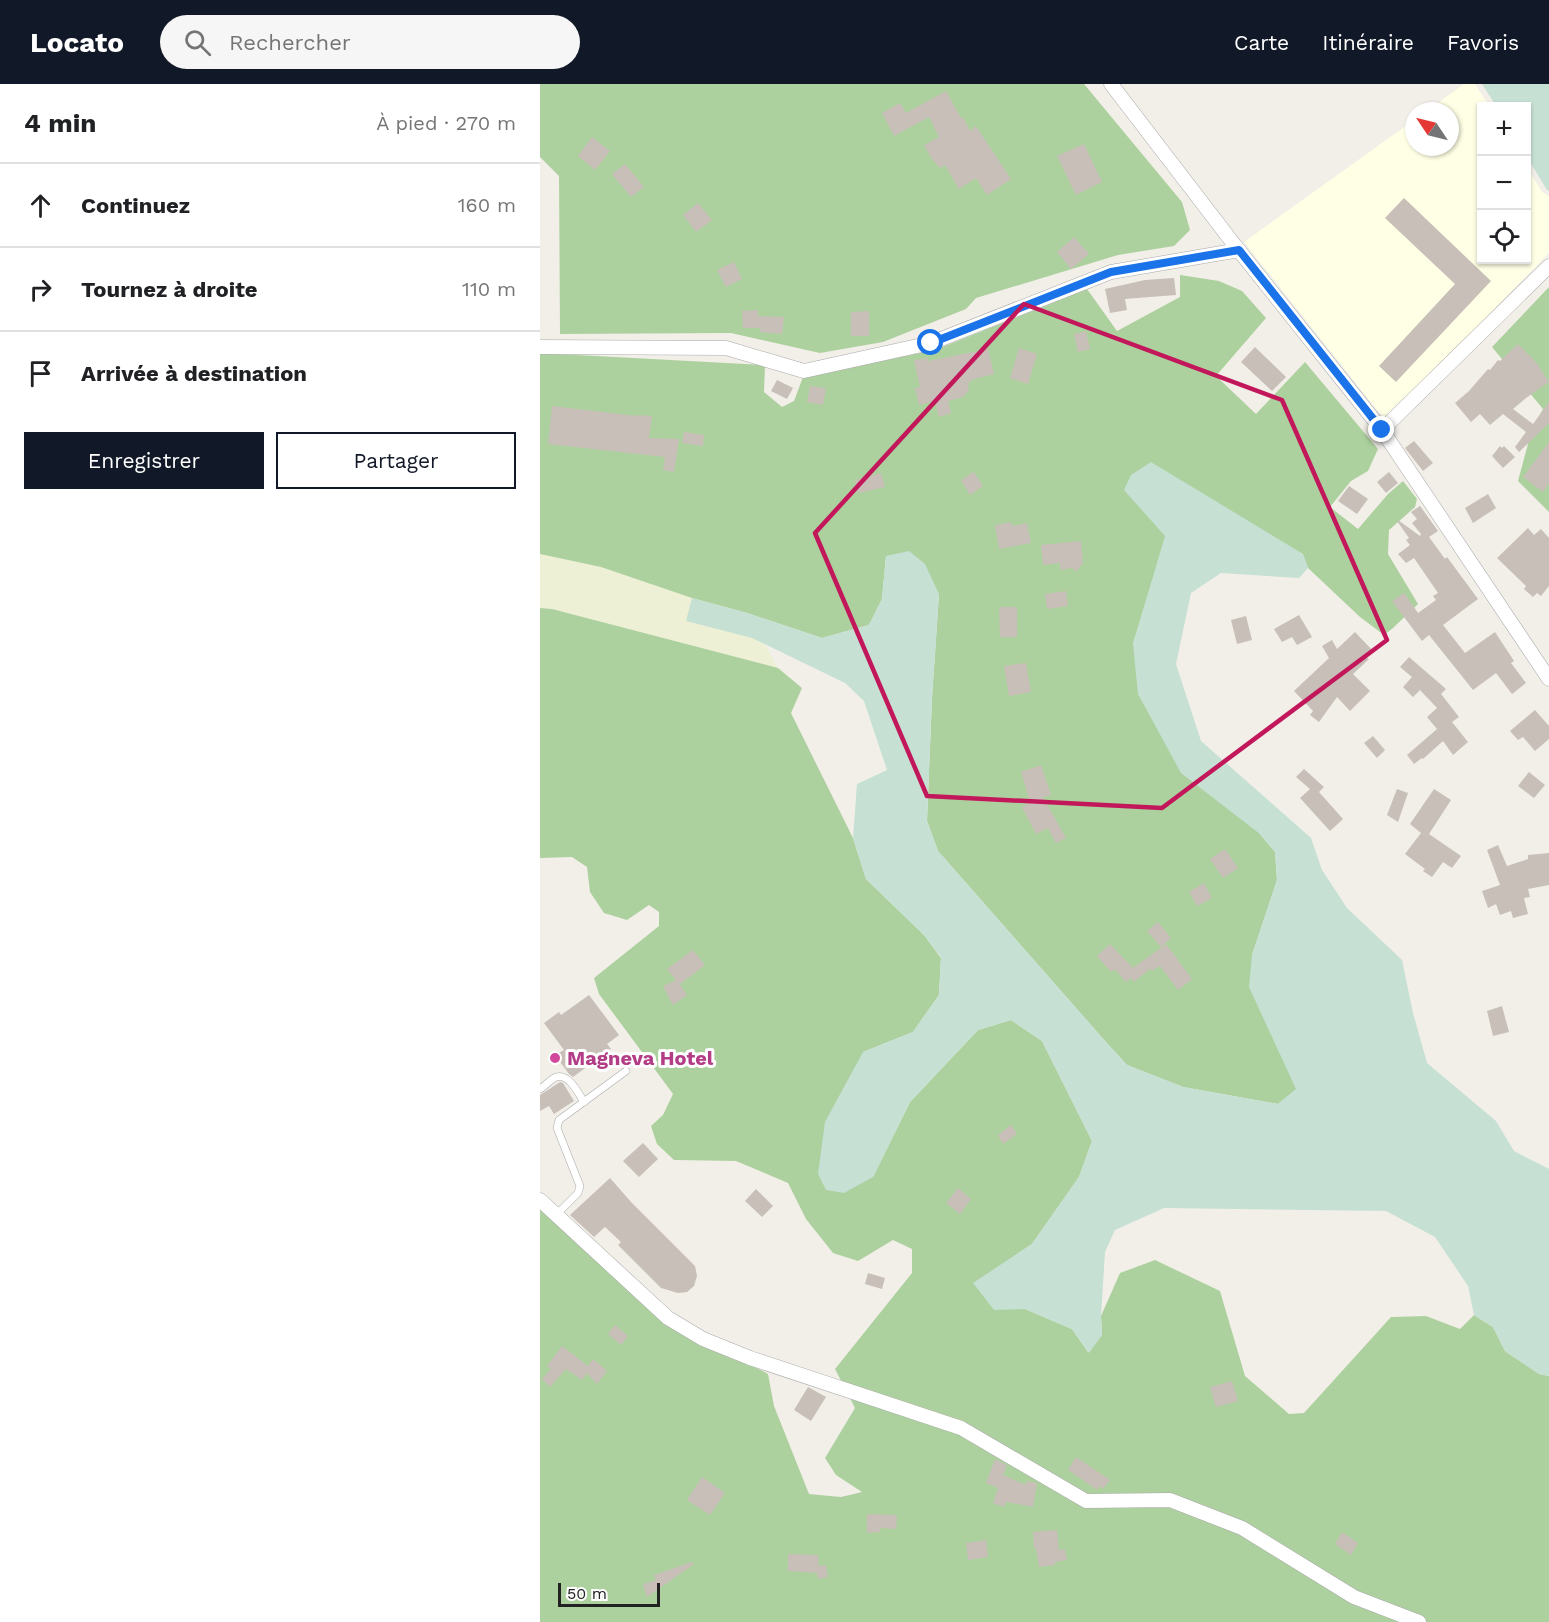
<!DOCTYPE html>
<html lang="fr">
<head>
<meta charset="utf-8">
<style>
	body { margin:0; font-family:"Work Sans",sans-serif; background:#f6f6f6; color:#202124 }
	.controls { position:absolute; right:18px; top:18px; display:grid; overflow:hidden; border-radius:0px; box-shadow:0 2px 4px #0004 }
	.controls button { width:54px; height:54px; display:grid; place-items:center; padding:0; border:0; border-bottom:2px solid #e0e0e0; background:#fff; color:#202124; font:30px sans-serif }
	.compass { position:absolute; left:865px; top:18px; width:54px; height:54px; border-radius:50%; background:#fff; box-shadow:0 2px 4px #0004; rotate:305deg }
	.scale { position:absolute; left:18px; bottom:15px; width:102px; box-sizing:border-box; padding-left:6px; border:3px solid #222; border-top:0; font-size:16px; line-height:21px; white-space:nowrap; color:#222; -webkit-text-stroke:4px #fff; paint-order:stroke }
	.stop { position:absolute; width:18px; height:18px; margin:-14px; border:4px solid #1a73e8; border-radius:50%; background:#fff }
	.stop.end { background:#1a73e8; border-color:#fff; box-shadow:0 2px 6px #0008 }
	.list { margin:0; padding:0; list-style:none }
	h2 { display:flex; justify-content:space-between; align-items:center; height:78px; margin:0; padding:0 24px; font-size:26px }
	h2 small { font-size:20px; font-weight:400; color:#757577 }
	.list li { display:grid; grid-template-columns:39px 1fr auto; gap:18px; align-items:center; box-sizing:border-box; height:84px; padding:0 24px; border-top:2px solid #e0e0e0 }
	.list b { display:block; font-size:22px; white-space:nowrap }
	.list em { font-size:20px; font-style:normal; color:#757577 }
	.actions { display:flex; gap:12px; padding:18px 24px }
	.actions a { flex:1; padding:14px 0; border:2px solid #111827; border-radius:0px; text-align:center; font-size:21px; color:#111827 }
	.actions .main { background:#111827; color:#fff }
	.icon { flex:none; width:33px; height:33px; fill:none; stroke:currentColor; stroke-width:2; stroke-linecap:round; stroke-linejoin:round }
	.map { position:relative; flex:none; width:1009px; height:1538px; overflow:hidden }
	header { display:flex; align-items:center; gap:36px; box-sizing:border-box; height:84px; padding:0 30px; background:#111827; color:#fff }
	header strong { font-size:28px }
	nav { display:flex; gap:33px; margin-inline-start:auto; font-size:21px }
	.search { width:420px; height:54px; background:#f6f6f6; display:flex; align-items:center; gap:15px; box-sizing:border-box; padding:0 21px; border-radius:33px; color:#757577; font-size:22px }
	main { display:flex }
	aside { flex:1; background:#fff }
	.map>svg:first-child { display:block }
	.education { fill:#ffffe5 }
	.farmland { fill:#eef0d5 }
	.forest { fill:#add19e }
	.wetland { fill:#c6e0d4 }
	.building { fill:#c7bfb8 }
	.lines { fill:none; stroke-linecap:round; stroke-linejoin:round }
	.service-casing { stroke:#a9a9a9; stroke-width:8 }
	.minor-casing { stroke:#a9a9a9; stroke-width:15 }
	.service { stroke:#fff; stroke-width:7 }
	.minor { stroke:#fff; stroke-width:14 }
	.route { stroke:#1a73e8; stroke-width:8 }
	.marked { fill:none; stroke:#c2185b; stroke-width:4.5; stroke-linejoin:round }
	.hotel-dot { fill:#d1479c; stroke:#fff; stroke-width:2 }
	.labels { text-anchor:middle; stroke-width:6; stroke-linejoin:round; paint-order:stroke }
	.hotel-label { font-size:20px; font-weight:bold; fill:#b23c85; stroke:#fff; text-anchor:start }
</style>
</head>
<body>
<header>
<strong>Locato</strong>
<div class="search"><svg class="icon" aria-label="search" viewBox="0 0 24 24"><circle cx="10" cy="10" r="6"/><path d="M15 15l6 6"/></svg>Rechercher</div>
<nav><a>Carte</a><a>Itinéraire</a><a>Favoris</a></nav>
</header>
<main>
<aside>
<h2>4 min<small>À pied · 270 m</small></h2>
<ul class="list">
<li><svg class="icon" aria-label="ahead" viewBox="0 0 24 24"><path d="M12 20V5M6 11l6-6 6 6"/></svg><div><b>Continuez</b></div><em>160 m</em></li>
<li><svg class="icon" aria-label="right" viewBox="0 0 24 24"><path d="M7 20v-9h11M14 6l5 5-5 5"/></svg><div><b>Tournez à droite</b></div><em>110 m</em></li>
<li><svg class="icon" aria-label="arrive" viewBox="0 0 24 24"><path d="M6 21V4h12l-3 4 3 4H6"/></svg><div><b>Arrivée à destination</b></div></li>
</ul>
<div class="actions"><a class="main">Enregistrer</a><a>Partager</a></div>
</aside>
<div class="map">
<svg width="1009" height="1538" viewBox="0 0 1009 1538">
	<rect width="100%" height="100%" fill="#f2efe9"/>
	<!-- education -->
	<path class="education" d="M 924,0 L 935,0 L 949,22 L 942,22 L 942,176 L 987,176 L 987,83 L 1002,108 L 1009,112 L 1009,169 L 845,336 L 704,158 L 874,36 L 874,63 L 910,63 L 910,27 L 887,27 Z"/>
	<!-- farmland -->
	<path class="farmland" d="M 0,470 L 61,483 L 207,529 L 238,584 L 12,525 L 0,524 Z"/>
	<!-- forest -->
	<g class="forest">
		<path d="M 0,0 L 544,0 L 642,118 L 650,146 L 634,162 L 578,171 L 436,214 L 426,225 L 343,258 L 280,269 L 191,249 L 20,250 L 19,92 L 0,73 Z"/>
		<path d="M 640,191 L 679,197 L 702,207 L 726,234 L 676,292 L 716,330 L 765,278 L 838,365 L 828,387 L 811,397 L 790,423 L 818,445 L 848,410 L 863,397 L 877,415 L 875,423 L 849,446 L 848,470 L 878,520 L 853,544 L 844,551 L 820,533 L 768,484 L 762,469 L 626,452 L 593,560 L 720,750 L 735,768 L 737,796 L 712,871 L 757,1005 L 738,1020 L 643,1003 L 587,981 L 565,957 L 398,767 L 387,737 L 392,614 L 399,510 L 346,472 L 342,515 L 329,541 L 282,554 L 207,529 L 152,514 L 61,483 L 0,470 L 0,269 L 225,281 L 224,308 L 242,323 L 254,317 L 263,293 L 395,266 L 547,205 L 577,247 L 640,213 Z"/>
		<path d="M 1009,203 L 1009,428 L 978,397 L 992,345 L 1003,325 L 952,263 Z"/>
		<path d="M 0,524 L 12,525 L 238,584 L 262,604 L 251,629 L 313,754 L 326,795 L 384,851 L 401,874 L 399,911 L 373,948 L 323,968 L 333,1093 L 370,1018 L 438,946 L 471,936 L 502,957 L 552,1057 L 539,1093 L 492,1160 L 434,1199 L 485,1225 L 532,1245 L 548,1268 L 562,1251 L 561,1232 L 580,1189 L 615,1176 L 680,1207 L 705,1292 L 749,1330 L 764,1329 L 851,1233 L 886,1232 L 920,1245 L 934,1231 L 953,1243 L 965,1267 L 999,1290 L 1009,1292 L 1009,1538 L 0,1538 L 0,1109 L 116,1230 L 228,1290 L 234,1322 L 269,1410 L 301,1413 L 322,1408 L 296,1391 L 285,1374 L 315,1324 L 295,1285 L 372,1189 L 372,1165 L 353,1156 L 318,1177 L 293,1169 L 266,1135 L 248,1099 L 196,1077 L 134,1076 L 117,1060 L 111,1042 L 123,1031 L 133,1010 L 59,910 L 54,894 L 119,842 L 119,828 L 109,821 L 87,836 L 64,829 L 50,808 L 47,783 L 32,773 L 0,774 Z"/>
	</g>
	<!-- wetland -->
	<g class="wetland">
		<path d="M 942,0 L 1009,0 L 1009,107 L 1007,106 L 987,73 L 987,22 L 956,22 Z"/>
		<path d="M 611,378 L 763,470 L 768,484 L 759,494 L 681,489 L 651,509 L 636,580 L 661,657 L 771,754 L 782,786 L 807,824 L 862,876 L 873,929 L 887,979 L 956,1037 L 974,1067 L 1009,1085 L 1009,1292 L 999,1290 L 965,1267 L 953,1243 L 934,1231 L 928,1202 L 895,1153 L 846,1127 L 624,1124 L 575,1146 L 565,1168 L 561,1232 L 562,1251 L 549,1269 L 532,1245 L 485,1225 L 454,1226 L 433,1199 L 492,1160 L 539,1093 L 552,1057 L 502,957 L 471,936 L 438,946 L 370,1018 L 333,1093 L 304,1109 L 286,1106 L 278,1090 L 285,1038 L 323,968 L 373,948 L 399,911 L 401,873 L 384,851 L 326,795 L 313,754 L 317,700 L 347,686 L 324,617 L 305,599 L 212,554 L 146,537 L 152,514 L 207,529 L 282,554 L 329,541 L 342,515 L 346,472 L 369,467 L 385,480 L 399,510 L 392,614 L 387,737 L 398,767 L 565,957 L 587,981 L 643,1003 L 738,1020 L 756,1005 L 709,903 L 712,871 L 737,796 L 735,768 L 720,750 L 641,689 L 598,610 L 593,560 L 625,452 L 584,406 L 591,391 Z"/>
	</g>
	<!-- building -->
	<g class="building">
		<path d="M 406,7 L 421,34 L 423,33 L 430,47 L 436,42 L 471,95 L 447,111 L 436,94 L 419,105 L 405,81 L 400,84 L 392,75 L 384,61 L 399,53 L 389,33 L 354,52 L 342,29 L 360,19 L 366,29 Z"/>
		<path d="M 52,53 L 70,67 L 55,86 L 38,72 Z"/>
		<path d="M 544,60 L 562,98 L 536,111 L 517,72 Z"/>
		<path d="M 85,80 L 104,103 L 91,113 L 72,90 Z"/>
		<path d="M 864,114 L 951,197 L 856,298 L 839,282 L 915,200 L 845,134 Z"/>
		<path d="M 158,119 L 172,136 L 156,148 L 143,131 Z"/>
		<path d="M 534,153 L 549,170 L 531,185 L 517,168 Z"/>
		<path d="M 194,178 L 202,195 L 186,203 L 177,186 Z"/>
		<path d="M 634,194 L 636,211 L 585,215 L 587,226 L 570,229 L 565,205 L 605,196 Z"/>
		<path d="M 218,226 L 218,232 L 244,233 L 242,250 L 220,248 L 220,244 L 203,244 L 202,227 Z"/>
		<path d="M 329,227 L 329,252 L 311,252 L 311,228 Z"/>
		<path d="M 546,247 L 550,265 L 538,268 L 534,250 Z"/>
		<path d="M 978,260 L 996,278 L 1009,298 L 986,314 L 973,325 L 993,340 L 1009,318 L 1009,339 L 979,368 L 975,363 L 986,348 L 963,330 L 950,341 L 940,330 L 931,338 L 915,319 L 929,307 L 948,285 L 950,286 L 958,276 L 960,277 Z"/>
		<path d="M 715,263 L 746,293 L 732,307 L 701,278 Z"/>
		<path d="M 479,264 L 497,270 L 488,300 L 470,294 Z"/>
		<path d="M 448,265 L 454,290 L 431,296 L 431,298 L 428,299 L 429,306 L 423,313 L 408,317 L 411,329 L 399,333 L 395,317 L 379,321 L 375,304 L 380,303 L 374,276 L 388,274 L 388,277 Z"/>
		<path d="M 237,296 L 253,304 L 247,315 L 231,307 Z"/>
		<path d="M 270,302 L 286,304 L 283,321 L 267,318 Z"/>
		<path d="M 12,322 L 97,332 L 97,331 L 112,332 L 109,354 L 139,355 L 134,388 L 123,386 L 125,373 L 8,360 Z"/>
		<path d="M 144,348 L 164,351 L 163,362 L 142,359 Z"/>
		<path d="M 874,357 L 893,379 L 883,387 L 865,364 Z"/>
		<path d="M 1009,358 L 1009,399 L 1003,408 L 983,393 Z"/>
		<path d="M 960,362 L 962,364 L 964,362 L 975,373 L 963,384 L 952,372 Z"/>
		<path d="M 434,388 L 443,402 L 430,411 L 421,396 Z"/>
		<path d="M 849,388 L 858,399 L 846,409 L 837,398 Z"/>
		<path d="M 341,389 L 345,403 L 318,409 L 315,396 Z"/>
		<path d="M 809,402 L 828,415 L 817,430 L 798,417 Z"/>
		<path d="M 948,410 L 956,424 L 933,439 L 925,424 Z"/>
		<path d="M 880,422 L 898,447 L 889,453 L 905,475 L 907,473 L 938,515 L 903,541 L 925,569 L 955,548 L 974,577 L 971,579 L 986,599 L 972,610 L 956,589 L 933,606 L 889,551 L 882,557 L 852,517 L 864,509 L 878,529 L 896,516 L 893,512 L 898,509 L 874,474 L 866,479 L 858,470 L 870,461 L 866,456 L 869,454 L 857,437 L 858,436 L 880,452 L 881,450 L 872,439 L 877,435 L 871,428 Z"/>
		<path d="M 471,438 L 472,442 L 487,439 L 491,459 L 459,465 L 455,441 Z"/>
		<path d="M 988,444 L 994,451 L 1001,445 L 1009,454 L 1009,502 L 1001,512 L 997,509 L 993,513 L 984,505 L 986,502 L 957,474 Z"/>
		<path d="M 541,457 L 543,479 L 536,488 L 532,484 L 520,486 L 520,479 L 503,481 L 501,461 Z"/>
		<path d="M 526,507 L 528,522 L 507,525 L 505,510 Z"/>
		<path d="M 459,523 L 477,523 L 477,553 L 460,553 Z"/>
		<path d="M 759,531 L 772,553 L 757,561 L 752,553 L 742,558 L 734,545 Z"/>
		<path d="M 706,532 L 712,556 L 697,560 L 691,536 Z"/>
		<path d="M 815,548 L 833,567 L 826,573 L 829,575 L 813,590 L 830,607 L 810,627 L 797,613 L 779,638 L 770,631 L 773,627 L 754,607 L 789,574 L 782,562 L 792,556 L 797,565 Z"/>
		<path d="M 869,573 L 906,605 L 901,610 L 919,633 L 912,638 L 928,658 L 913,671 L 903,657 L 883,675 L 882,674 L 874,680 L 867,671 L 897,645 L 887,633 L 897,624 L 880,606 L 873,613 L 863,603 L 872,593 L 860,583 Z"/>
		<path d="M 486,579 L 491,608 L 469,612 L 464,582 Z"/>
		<path d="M 995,626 L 1009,642 L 1009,655 L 995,667 L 983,653 L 978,656 L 970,647 Z"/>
		<path d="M 833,652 L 845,666 L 837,674 L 824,659 Z"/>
		<path d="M 501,681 L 511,711 L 503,713 L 526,754 L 516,759 L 508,744 L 496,750 L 482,723 L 490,718 L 481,688 Z"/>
		<path d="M 764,685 L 784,703 L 779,708 L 803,735 L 790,747 L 760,714 L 770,705 L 756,693 Z"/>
		<path d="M 989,688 L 1005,701 L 994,714 L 978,702 Z"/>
		<path d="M 857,705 L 868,709 L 858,738 L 847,731 Z"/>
		<path d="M 894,705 L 911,716 L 889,750 L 921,772 L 912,784 L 903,778 L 892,793 L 883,787 L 885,785 L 865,770 L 881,749 L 870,740 Z"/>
		<path d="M 958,761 L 967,782 L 988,775 L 988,771 L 1009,769 L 1009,801 L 988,805 L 990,813 L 984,814 L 988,830 L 973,834 L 971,827 L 960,831 L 956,820 L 948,824 L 942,807 L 960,801 L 947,766 Z"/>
		<path d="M 685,765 L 698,784 L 683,794 L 670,775 Z"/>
		<path d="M 664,799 L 672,814 L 657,822 L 649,808 Z"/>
		<path d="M 618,838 L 631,854 L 621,863 L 607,847 Z"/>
		<path d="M 570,860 L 593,884 L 626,860 L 652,895 L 638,906 L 620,882 L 612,887 L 610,885 L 594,898 L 591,894 L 586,898 L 575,885 L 571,888 L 557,872 Z"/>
		<path d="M 153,866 L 165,881 L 140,900 L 137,896 L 147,911 L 133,921 L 123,902 L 136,896 L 127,885 Z"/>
		<path d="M 49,911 L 79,951 L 67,960 L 71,965 L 69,966 L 71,970 L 59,979 L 56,976 L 33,993 L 29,990 L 15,971 L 24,966 L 4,939 L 19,928 L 21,931 Z"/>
		<path d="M 962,922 L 969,948 L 953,952 L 947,927 Z"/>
		<path d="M 20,998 L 23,999 L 34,1017 L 14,1030 L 9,1022 L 0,1027 L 0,1011 Z"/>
		<path d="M 471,1041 L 477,1050 L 463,1060 L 458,1051 Z"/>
		<path d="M 103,1059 L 118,1075 L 99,1093 L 83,1077 Z"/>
		<path d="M 70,1094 L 91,1118 L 155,1182 L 157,1192 L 154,1202 L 147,1208 L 138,1209 L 121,1204 L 78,1161 L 81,1158 L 65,1143 L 54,1153 L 30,1131 Z"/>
		<path d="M 418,1104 L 431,1115 L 420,1130 L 406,1119 Z"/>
		<path d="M 216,1105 L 233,1122 L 222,1133 L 205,1117 Z"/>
		<path d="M 328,1189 L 345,1194 L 342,1205 L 325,1200 Z"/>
		<path d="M 75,1241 L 88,1252 L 81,1261 L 68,1250 Z"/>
		<path d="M 22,1262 L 48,1282 L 53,1275 L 67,1287 L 57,1300 L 47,1289 L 42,1296 L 26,1285 L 10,1303 L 2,1295 L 11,1285 L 7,1282 Z"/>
		<path d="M 692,1297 L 698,1317 L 676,1323 L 670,1303 Z"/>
		<path d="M 268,1303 L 286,1313 L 271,1337 L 254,1326 Z"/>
		<path d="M 536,1373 L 570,1396 L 563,1405 L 560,1402 L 557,1406 L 528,1386 Z"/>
		<path d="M 455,1375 L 467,1381 L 463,1391 L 486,1401 L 486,1397 L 497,1399 L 493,1423 L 466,1418 L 464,1423 L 453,1419 L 458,1404 L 446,1399 Z"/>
		<path d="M 162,1393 L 185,1409 L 170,1431 L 147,1416 Z"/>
		<path d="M 327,1430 L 357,1431 L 356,1445 L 340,1444 L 340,1448 L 327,1449 Z"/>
		<path d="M 517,1446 L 519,1466 L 525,1465 L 527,1476 L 515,1478 L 515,1481 L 499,1483 L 496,1464 L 494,1464 L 493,1448 Z"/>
		<path d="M 802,1448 L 818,1459 L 811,1471 L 795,1460 Z"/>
		<path d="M 446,1456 L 448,1473 L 428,1476 L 426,1459 Z"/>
		<path d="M 248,1470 L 278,1471 L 279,1482 L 286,1481 L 288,1493 L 278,1495 L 277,1489 L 248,1487 Z"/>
		<path d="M 152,1478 L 154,1480 L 107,1513 L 103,1500 L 116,1496 L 114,1491 Z"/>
	</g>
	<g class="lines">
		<!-- service casing -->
		<g class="service-casing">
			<g id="service">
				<path d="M 0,1005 C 5,1002 11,995 16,993 C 29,989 38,1009 44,1018"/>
				<path d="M 17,1130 L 38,1109 L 40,1102 L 17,1044 L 19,1036 L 86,987"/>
			</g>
		</g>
		<!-- minor casing -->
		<g class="minor-casing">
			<g id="minor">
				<path d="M 571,0 L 693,159 L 842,346"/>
				<path d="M 1009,182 L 842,346 L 1009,595"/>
				<path d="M 0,263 L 186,264 L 264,287 L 391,259 L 571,188 L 699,166"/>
				<path d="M 0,1116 L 128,1234 L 163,1255 L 210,1274 L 421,1344 L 546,1417 L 630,1416 L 702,1444 L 814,1513 L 879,1538"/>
			</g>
		</g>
		<!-- service -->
		<use href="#service" class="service"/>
		<!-- minor -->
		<use href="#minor" class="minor"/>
	</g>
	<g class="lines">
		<!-- route -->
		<path class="route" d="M 391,259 L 571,188 L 699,166 L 842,346"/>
	</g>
	<!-- marked area -->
	<path class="marked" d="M 484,220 L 742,316 L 847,556 L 622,724 L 387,712 L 275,449 Z"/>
	<!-- markers -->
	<circle class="hotel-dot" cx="15" cy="974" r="6"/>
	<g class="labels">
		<!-- hotel labels -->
		<g class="hotel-label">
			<text x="27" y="981">Magneva Hotel</text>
		</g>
	</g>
</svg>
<div class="controls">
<button>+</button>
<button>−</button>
<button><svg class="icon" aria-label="locate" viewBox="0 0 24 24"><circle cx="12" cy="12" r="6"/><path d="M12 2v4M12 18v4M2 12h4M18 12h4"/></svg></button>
</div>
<svg class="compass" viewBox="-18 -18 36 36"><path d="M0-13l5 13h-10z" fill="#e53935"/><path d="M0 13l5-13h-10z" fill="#757577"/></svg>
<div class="scale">50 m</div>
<div class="stop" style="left:391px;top:259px"></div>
<div class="stop end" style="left:842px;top:346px"></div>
</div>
</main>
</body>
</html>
